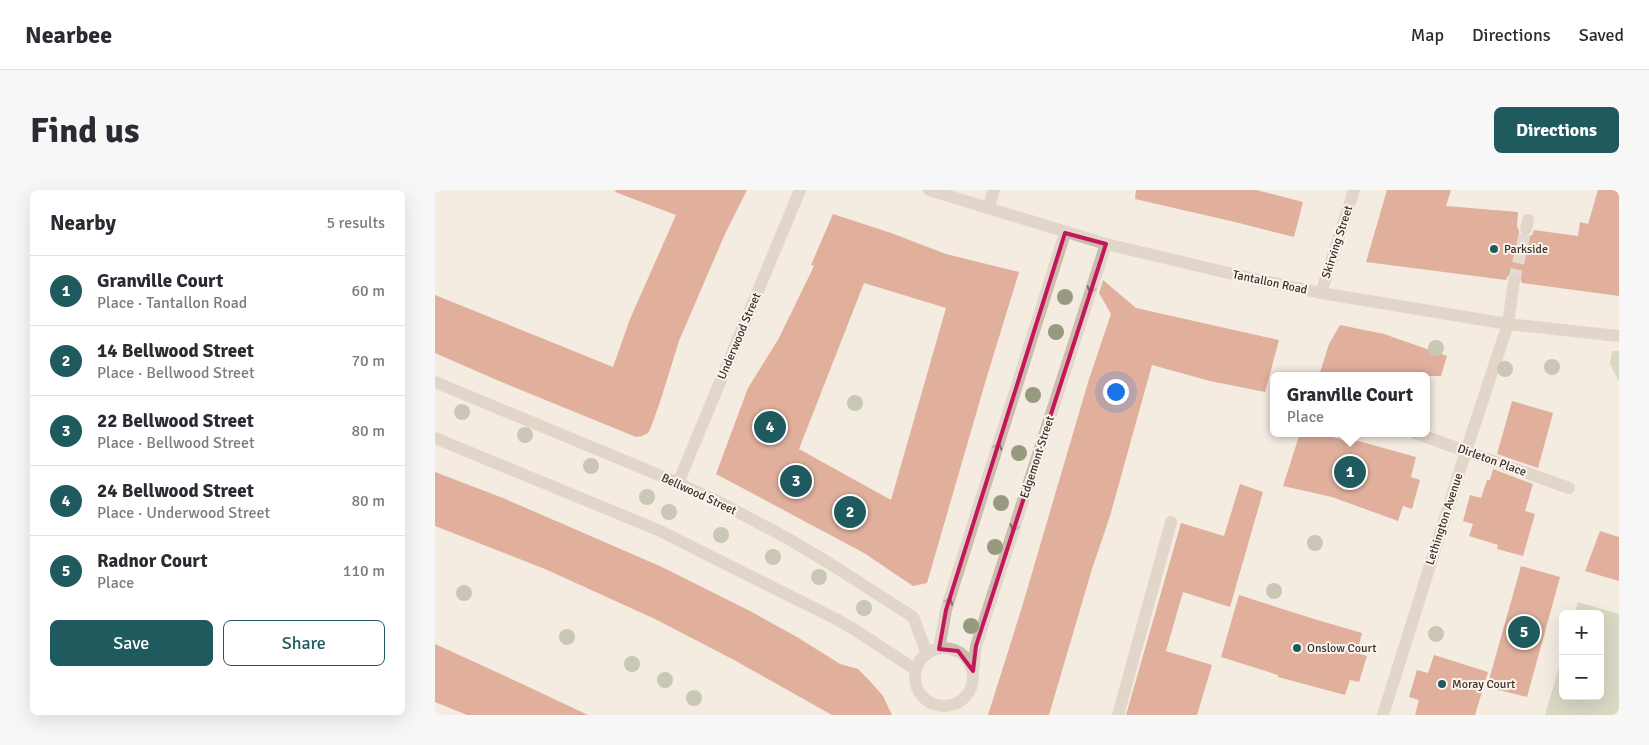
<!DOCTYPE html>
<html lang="en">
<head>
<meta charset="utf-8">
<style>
	body { margin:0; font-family:Signika,sans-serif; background:#f7f7f7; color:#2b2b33 }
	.controls { position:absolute; right:15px; bottom:15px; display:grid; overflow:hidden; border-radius:8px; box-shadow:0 5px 20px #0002 }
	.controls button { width:45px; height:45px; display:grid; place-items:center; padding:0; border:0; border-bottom:1px solid #e1e1e2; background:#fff; color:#2b2b33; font:25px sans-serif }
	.you { position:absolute; left:680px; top:201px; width:18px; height:18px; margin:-12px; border:4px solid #fff; border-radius:50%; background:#1a73e8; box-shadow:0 0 0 8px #1a73e833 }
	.badge { display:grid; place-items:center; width:32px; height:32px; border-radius:50%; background:#1f5a5e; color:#fff; font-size:16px; font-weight:700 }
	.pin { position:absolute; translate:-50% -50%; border:2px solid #fff; box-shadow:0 1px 5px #0006 }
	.popup { position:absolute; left:835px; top:182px; width:160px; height:65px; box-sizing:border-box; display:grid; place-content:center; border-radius:8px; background:#fff; filter:drop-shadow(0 1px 4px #0005); font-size:16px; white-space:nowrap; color:#7c7c81 }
	.popup b { font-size:19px; color:#2b2b33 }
	.popup::after { content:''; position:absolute; left:50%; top:100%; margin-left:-10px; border:10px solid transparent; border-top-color:#fff }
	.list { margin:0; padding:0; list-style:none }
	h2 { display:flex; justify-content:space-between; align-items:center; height:65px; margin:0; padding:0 20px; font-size:21px }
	h2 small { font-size:16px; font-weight:400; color:#7c7c81 }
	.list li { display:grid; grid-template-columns:32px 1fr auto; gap:15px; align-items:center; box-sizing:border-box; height:70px; padding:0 20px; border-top:1px solid #e1e1e2 }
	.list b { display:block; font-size:19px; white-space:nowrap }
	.list p { margin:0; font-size:16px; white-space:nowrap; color:#7c7c81 }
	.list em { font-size:16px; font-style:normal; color:#7c7c81 }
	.actions { display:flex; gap:10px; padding:15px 20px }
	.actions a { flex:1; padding:11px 0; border:1px solid #1f5a5e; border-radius:8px; text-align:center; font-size:18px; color:#1f5a5e }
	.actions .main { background:#1f5a5e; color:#fff }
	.map { position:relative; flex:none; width:1184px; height:525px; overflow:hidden; border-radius:8px }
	header { display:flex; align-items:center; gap:30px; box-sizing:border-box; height:70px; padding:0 25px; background:#fff; border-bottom:1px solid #e1e1e2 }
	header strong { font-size:24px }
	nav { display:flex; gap:28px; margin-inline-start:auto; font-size:18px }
	.intro { display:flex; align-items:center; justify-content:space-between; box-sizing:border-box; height:120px; padding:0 30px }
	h1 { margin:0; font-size:35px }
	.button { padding:12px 22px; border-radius:8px; background:#1f5a5e; color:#fff; font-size:18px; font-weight:700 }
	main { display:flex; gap:30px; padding:0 30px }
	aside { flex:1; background:#fff; border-radius:8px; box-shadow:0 5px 20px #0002 }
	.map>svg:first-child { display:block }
	.green { fill:#b8c4a0 }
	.building { fill:#c8694b; fill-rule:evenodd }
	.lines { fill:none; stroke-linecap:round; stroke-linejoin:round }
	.minor-tunnel { stroke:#cfc6bd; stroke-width:12; stroke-dasharray:12 6; stroke-linecap:butt }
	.minor { stroke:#cdbbac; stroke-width:12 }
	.tree { fill:#969b7f }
	.oneway { stroke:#7d6f65 }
	.marked { fill:none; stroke:#c2185b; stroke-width:4; stroke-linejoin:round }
	.poi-dot { fill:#1f5a5e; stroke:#fbf5ee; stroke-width:2 }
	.labels { text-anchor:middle; stroke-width:4; stroke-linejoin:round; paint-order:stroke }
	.street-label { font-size:12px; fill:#3b302b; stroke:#fbf5ee }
	.poi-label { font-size:12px; fill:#3b302b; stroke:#fbf5ee; text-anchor:start }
</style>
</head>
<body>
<header>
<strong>Nearbee</strong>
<nav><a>Map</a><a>Directions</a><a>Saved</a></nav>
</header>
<div class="intro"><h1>Find us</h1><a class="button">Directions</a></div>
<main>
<aside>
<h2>Nearby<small>5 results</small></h2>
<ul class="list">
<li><span class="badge">1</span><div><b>Granville Court</b><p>Place · Tantallon Road</p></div><em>60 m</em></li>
<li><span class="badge">2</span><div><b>14 Bellwood Street</b><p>Place · Bellwood Street</p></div><em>70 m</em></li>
<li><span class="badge">3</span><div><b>22 Bellwood Street</b><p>Place · Bellwood Street</p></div><em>80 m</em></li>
<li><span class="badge">4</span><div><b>24 Bellwood Street</b><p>Place · Underwood Street</p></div><em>80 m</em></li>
<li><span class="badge">5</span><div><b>Radnor Court</b><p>Place</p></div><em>110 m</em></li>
</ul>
<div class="actions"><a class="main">Save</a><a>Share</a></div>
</aside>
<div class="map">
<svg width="1184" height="525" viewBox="0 0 1184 525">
	<rect width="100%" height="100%" fill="#f4ebe1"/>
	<!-- green -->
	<g class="green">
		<path d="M 1177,161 L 1184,161 L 1184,192 L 1175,174 Z"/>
		<path d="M 1143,412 L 1184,424 L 1184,525 L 1110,525 L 1128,464 L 1128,506 L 1165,506 L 1165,424 L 1139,424 Z"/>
	</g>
	<!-- building -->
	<g class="building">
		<path d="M 181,0 L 312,0 L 290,44 L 244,151 L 225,212 L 216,237 L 213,243 L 207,246 L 201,247 L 64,191 L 0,163 L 0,105 L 178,177 L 195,129 L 241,25 L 180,2 Z"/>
		<path d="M 701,0 L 821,0 L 868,12 L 859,47 L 800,32 L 700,9 Z"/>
		<path d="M 952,0 L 1016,0 L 1011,16 L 1083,22 L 1082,37 L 1083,38 L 1085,45 L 1090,47 L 1097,45 L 1099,40 L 1143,46 L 1145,32 L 1153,34 L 1163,0 L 1184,0 L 1184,106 L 1087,93 L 1084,85 L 1080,83 L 1073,86 L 1071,90 L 931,72 Z"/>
		<path d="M 398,24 L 456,43 L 511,64 L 584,82 L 550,193 L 492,393 L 478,396 L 429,363 L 281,284 L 313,198 L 344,148 L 379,76 L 376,75 ZM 429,93 L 511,118 L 456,310 L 364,259 Z"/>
		<path d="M 668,90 L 701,118 L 844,150 L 830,202 L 775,191 L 717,175 L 675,326 L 657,379 L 614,525 L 553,525 L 587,417 L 654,189 L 676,124 L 664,103 Z"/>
		<path d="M 905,135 L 949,144 L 1012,166 L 1006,186 L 884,186 L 894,154 Z"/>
		<path d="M 1077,211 L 1118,223 L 1103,278 L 1062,264 Z"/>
		<path d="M 865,243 L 885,243 L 914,252 L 916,249 L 981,267 L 976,287 L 985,290 L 977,319 L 968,316 L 963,331 L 897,307 L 848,296 Z"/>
		<path d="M 1058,279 L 1098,294 L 1090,321 L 1100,324 L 1088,366 L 1062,359 L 1063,355 L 1034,346 L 1038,334 L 1028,331 L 1035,305 L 1046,308 L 1052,290 L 1055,290 Z"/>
		<path d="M 0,282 L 68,308 L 227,377 L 315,421 L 362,447 L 405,474 L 423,479 L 434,490 L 448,506 L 457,525 L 397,525 L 299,470 L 220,429 L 110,379 L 0,336 Z"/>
		<path d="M 805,294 L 828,302 L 795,417 L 748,402 L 731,461 L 777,475 L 762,525 L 691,525 L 746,333 L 789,346 Z"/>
		<path d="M 1165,341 L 1184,347 L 1184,391 L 1150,381 Z"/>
		<path d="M 1086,376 L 1125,387 L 1092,507 L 1052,497 Z"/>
		<path d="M 804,405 L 879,429 L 927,443 L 922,463 L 932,466 L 924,492 L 915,490 L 910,505 L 843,487 L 843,485 L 786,467 Z"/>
		<path d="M 0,454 L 83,492 L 153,525 L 32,525 L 0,512 Z"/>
		<path d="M 999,465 L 1053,482 L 1040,525 L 980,525 L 984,510 L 974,507 L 982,480 L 993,483 Z"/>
	</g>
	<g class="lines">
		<!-- minor-tunnel -->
		<path class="minor-tunnel" d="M 1079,91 L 1091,39"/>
		<!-- minor -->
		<g class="minor">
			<path d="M 494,0 L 671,54 L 802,85 L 886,103 L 1073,134 L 1184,146"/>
			<path d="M 553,18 L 559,0"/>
			<path d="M 1091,39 L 1093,30"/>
			<path d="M 886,103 L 919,0"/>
			<path d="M 0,192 L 243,293 L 284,312 L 352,348 L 394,373 L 478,427 L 492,464"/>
			<path d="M 980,243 L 1134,298"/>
			<path d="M 0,248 L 223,340 L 401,429 L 417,438 L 481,480"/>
			<path d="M 243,293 L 365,0"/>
			<circle cx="509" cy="487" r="29"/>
			<path d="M 504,459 L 511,420 L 630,43"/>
			<path d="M 538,481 L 541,456 L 671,54"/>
			<path d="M 683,525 L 736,332"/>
			<path d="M 948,525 L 1031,261 L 1073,134 L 1079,91"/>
		</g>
	</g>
	<!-- trees -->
	<g class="tree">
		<circle cx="630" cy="107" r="8"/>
		<circle cx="621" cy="142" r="8"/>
		<circle cx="1001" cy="158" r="8"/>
		<circle cx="1117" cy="177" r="8"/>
		<circle cx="1070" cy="179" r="8"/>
		<circle cx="598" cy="205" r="8"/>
		<circle cx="420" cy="213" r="8"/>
		<circle cx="27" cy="222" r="8"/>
		<circle cx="90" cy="245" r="8"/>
		<circle cx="584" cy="263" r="8"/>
		<circle cx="156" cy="276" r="8"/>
		<circle cx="212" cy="307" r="8"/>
		<circle cx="566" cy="313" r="8"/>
		<circle cx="234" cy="322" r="8"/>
		<circle cx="286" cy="345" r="8"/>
		<circle cx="880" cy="353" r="8"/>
		<circle cx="560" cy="357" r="8"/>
		<circle cx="338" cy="367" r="8"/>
		<circle cx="384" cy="387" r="8"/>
		<circle cx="839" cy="401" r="8"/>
		<circle cx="29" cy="403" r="8"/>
		<circle cx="429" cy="418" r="8"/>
		<circle cx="536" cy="436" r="8"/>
		<circle cx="1001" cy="444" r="8"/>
		<circle cx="132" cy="447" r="8"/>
		<circle cx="197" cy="474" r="8"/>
		<circle cx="230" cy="490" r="8"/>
		<circle cx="259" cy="508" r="8"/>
	</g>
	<!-- one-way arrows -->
	<defs><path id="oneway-chevron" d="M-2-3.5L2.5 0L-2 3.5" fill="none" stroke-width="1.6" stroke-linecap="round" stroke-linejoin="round" transform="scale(1.25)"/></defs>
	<g class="oneway">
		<use href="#oneway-chevron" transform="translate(656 100) rotate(108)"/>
		<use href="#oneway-chevron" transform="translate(563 256) rotate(-73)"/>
		<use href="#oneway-chevron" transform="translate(579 338) rotate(108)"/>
		<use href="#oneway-chevron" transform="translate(514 411) rotate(-70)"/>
	</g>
	<!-- marked area -->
	<path d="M0 0H1184V525H0ZM 630,43 L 671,54 L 541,456 L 538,481 L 523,461 L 504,459 L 511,420 Z" fill="#f4ebe1" fill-opacity=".55" fill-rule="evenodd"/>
	<path class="marked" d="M 630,43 L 671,54 L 541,456 L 538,481 L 523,461 L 504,459 L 511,420 Z"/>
	<!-- markers -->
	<g class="poi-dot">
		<circle cx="1059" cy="59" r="5"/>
		<circle cx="862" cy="458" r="5"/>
		<circle cx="1007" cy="494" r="5"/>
	</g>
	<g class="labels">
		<!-- street labels -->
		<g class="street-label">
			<text transform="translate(902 52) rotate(-72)" y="4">Skirving Street</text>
			<text transform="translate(835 92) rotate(12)" y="4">Tantallon Road</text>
			<text transform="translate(304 146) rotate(-67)" y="4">Underwood Street</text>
			<text transform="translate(602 267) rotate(-72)" y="4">Edgemont Street</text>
			<text transform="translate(1057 270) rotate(20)" y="4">Dirleton Place</text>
			<text transform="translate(264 304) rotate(25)" y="4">Bellwood Street</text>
			<text transform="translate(1009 329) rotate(-72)" y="4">Lethington Avenue</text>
		</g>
		<!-- poi labels -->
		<g class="poi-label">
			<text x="1069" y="63">Parkside</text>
			<text x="872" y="462">Onslow Court</text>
			<text x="1017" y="498">Moray Court</text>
		</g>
	</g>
</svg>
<div class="controls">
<button>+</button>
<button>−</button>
</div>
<div class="you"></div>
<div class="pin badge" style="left:915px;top:282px">1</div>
<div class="popup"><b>Granville Court</b>Place</div>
<div class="pin badge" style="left:415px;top:322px">2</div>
<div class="pin badge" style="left:361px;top:291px">3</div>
<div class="pin badge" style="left:335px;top:237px">4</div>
<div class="pin badge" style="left:1089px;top:442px">5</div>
</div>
</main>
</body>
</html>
